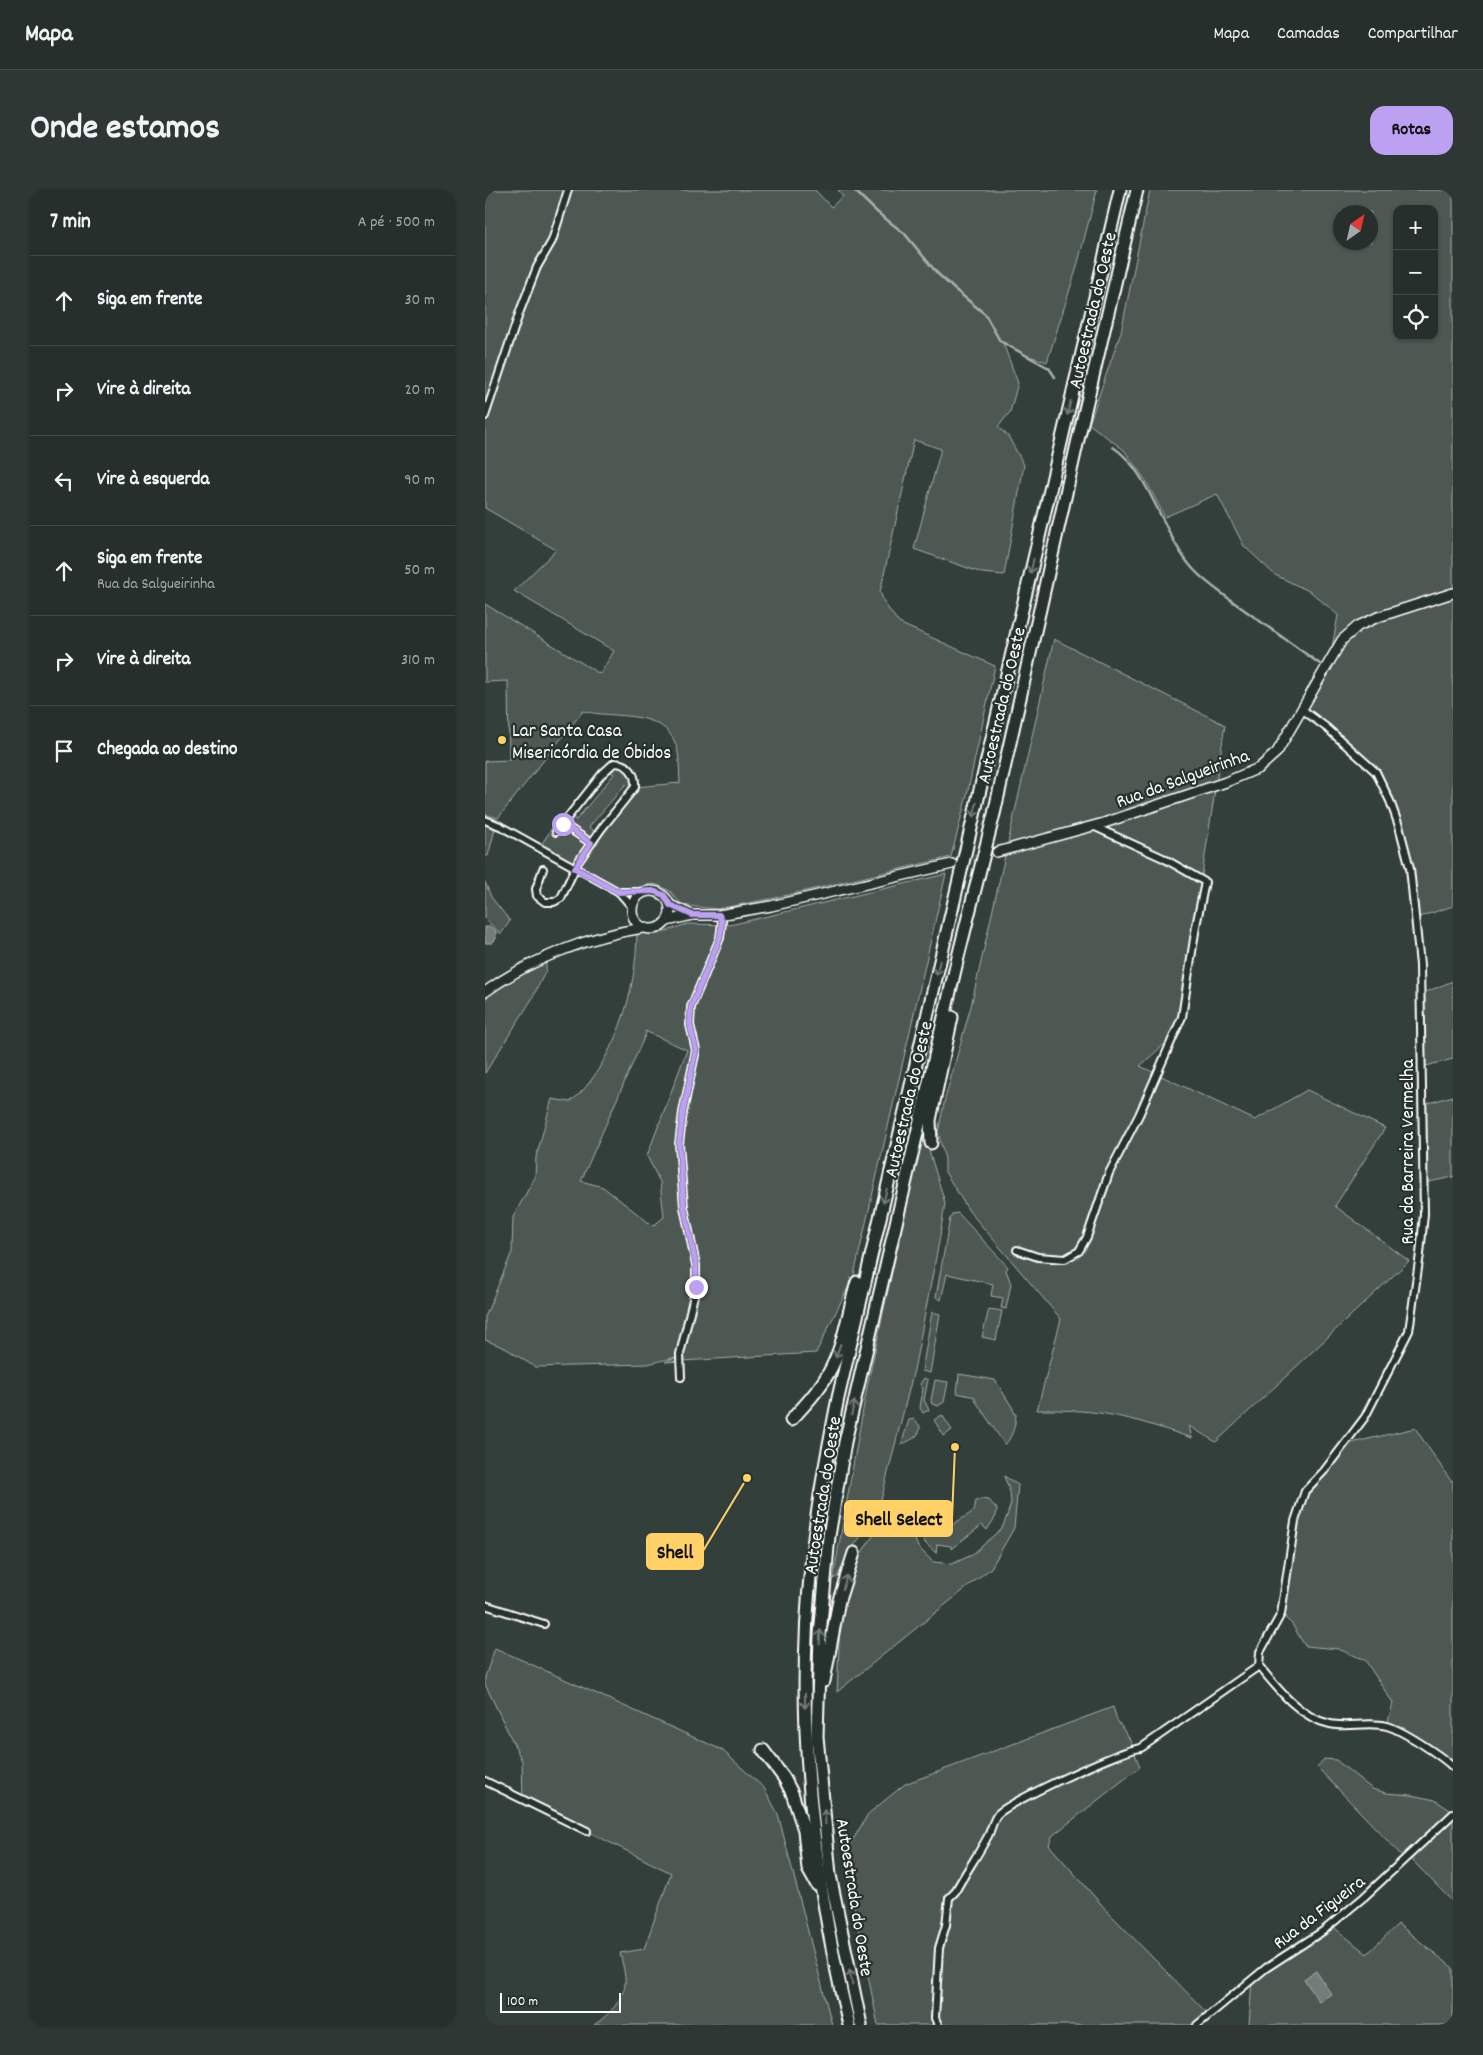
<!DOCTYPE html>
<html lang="pt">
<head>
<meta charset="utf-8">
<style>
	body { margin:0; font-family:Dekko,sans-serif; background:#2e3734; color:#f1f3f6 }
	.controls { position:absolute; right:15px; top:15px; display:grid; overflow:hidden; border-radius:10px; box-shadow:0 1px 4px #0004 }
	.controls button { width:45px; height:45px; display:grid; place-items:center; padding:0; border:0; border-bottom:1px solid #424a48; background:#262f2c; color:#f1f3f6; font:25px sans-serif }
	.compass { position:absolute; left:848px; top:15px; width:45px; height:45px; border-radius:50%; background:#262f2c; box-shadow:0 1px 4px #0004; rotate:34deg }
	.scale { position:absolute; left:15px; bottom:12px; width:121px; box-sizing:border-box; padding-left:5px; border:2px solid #fff; border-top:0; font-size:14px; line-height:18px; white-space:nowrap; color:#fff; -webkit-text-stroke:4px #26332d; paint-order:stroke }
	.stop { position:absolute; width:15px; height:15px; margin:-11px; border:4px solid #bca0f2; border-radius:50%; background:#fff }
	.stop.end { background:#bca0f2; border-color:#fff; box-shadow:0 1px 5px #0008 }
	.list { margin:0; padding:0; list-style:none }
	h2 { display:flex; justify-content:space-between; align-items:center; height:65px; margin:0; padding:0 20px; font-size:21px }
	h2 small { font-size:16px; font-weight:400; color:#a4a9a9 }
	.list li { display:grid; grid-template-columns:32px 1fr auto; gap:15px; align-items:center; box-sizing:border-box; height:90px; padding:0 20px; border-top:1px solid #424a48 }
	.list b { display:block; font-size:19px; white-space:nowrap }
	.list p { margin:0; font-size:16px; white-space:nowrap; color:#a4a9a9 }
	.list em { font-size:16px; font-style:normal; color:#a4a9a9 }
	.icon { flex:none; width:28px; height:28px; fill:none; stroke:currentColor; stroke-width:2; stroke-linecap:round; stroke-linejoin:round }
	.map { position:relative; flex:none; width:968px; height:1835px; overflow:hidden; border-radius:15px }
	header { display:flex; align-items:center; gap:30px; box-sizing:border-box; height:70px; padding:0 25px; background:#262f2c; border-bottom:1px solid #424a48 }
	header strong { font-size:24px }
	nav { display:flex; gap:28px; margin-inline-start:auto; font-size:18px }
	.intro { display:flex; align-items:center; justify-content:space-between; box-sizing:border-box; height:120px; padding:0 30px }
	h1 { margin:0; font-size:35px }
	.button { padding:12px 22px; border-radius:15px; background:#bca0f2; color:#111; font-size:18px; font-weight:700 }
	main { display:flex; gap:30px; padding:0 30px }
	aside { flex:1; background:#262f2c; border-radius:15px; box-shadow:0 1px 4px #0004 }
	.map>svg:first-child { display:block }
	.green { fill:#4d5853; stroke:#a6aca9; fill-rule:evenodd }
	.water { fill:#737b78; stroke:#abb0ae }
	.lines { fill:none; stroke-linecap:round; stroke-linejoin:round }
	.stream { stroke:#abb0ae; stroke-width:2.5 }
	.secondary-tunnel { stroke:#47524e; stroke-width:9; stroke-dasharray:9 4.5; stroke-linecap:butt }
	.street-casing { stroke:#fff; stroke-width:10 }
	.secondary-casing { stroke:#fff; stroke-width:12 }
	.highway-casing { stroke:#fff; stroke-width:15 }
	.street { stroke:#26332d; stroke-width:6 }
	.secondary { stroke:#26332d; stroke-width:9 }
	.highway { stroke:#26332d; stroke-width:11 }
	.oneway { stroke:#727a76 }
	.route { stroke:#bca0f2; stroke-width:6 }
	.poi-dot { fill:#ffd166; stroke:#26332d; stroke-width:2 }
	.labels { text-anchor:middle; stroke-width:4.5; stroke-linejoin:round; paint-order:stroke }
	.street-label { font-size:19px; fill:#fff; stroke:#26332d }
	.poi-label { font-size:19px; fill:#fff; stroke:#26332d; text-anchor:start }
	.leader { fill:none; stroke:#ffd166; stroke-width:2 }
	.callout-dot { fill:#ffd166; stroke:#26332d; stroke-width:2 }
	.callout { fill:#ffd166; stroke:#ffd166; stroke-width:2 }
	.callout-label { font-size:20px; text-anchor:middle; font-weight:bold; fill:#111 }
</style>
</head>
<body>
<header>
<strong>Mapa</strong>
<nav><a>Mapa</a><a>Camadas</a><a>Compartilhar</a></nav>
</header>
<div class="intro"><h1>Onde estamos</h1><a class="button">Rotas</a></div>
<main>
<aside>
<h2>7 min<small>A pé · 500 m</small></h2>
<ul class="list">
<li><svg class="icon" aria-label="ahead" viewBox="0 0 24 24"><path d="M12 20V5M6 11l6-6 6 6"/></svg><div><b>Siga em frente</b></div><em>30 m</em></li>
<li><svg class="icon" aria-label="right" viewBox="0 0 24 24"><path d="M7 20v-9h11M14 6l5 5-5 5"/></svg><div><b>Vire à direita</b></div><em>20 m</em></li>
<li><svg class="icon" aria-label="left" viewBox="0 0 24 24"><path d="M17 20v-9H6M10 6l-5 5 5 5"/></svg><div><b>Vire à esquerda</b></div><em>90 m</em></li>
<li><svg class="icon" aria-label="ahead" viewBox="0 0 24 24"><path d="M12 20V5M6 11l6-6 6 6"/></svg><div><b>Siga em frente</b><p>Rua da Salgueirinha</p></div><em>50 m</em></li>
<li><svg class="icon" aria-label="right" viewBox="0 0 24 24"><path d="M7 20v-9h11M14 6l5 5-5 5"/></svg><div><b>Vire à direita</b></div><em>310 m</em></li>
<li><svg class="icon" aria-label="arrive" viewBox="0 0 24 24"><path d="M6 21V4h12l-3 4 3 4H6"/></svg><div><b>Chegada ao destino</b></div></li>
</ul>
</aside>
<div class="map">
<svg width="968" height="1835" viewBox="0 0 968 1835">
	<rect width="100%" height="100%" fill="#333f3a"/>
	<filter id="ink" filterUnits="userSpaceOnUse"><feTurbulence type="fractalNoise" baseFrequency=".02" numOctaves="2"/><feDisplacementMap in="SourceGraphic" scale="10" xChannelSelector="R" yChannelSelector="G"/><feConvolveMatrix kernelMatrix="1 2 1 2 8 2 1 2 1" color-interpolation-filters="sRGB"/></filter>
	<g filter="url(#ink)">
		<!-- green -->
		<g class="green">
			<path d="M 0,0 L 330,0 L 346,17 L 358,6 L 353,0 L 612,0 L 591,80 L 562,172 L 538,164 L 518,153 L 533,193 L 525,222 L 513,237 L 523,246 L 539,275 L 519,385 L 497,383 L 429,359 L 456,259 L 429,250 L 395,402 L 400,414 L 414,433 L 510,476 L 482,605 L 466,667 L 290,708 L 232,719 L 203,716 L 195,713 L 185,701 L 173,695 L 166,694 L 134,702 L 54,658 L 67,638 L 71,642 L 85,625 L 91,630 L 129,584 L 122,579 L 129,573 L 145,579 L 150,597 L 195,593 C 194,582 195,566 191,555 C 178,518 128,529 98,521 L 13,628 L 0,624 L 0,571 L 24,570 L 23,491 L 0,492 L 0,414 L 115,484 L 129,461 L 29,401 L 71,360 L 0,318 ZM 141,594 L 147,600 L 113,644 L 104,637 Z"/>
			<path d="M 665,0 L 968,0 L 968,716 L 931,728 L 914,636 L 891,582 L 818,520 L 844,474 L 853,425 L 826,402 L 790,385 L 759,356 L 732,304 L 680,327 L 661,291 L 639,260 L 604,234 L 636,142 ZM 912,19 L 949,19 L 949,146 L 912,146 ZM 856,22 L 886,22 L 886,52 L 856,52 Z"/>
			<path d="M 569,449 L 740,535 L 693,842 L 655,876 L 770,930 L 822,900 L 900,938 L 850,1016 L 924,1071 L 731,1252 L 704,1236 L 707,1248 C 679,1239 651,1229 621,1224 C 598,1220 575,1220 552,1220 L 576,1129 L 484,1021 L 460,982 L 460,969 L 453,942 L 460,909 L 486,816 Z"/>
			<path d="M 0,630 L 11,635 L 3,666 L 0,666 Z"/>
			<path d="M 461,684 L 369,1085 L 331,1163 L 180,1172 L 195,1166 L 163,1174 L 50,1177 L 20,1158 L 0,1150 L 0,1127 L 27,1062 L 28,1027 L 50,987 L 51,967 L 67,909 L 85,912 C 102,899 111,884 121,866 C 142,827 151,787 152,743 L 173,744 L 202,734 L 245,735 ZM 160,841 L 202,860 L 162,966 L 175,992 L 179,1027 L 168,1036 L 118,997 L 96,991 L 161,843 Z"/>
			<path d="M 0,692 L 6,707 L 25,731 L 16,744 L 0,729 Z"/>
			<path d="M 61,768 L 61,780 L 47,809 L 0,883 L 0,807 L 24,788 Z"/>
			<path d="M 968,791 L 968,869 L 937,877 L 936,804 Z"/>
			<path d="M 968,906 L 968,987 L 939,993 L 937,915 Z"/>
			<path d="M 438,940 L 460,1013 L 454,1052 L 429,1180 L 393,1322 L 366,1360 L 352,1387 L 348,1389 L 382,1197 Z"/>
			<path d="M 473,1023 L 523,1077 L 521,1080 L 526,1094 L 521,1119 L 516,1118 L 518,1108 L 506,1106 L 508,1094 L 462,1084 L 456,1110 L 451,1107 L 465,1028 L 468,1024 Z"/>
			<path d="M 504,1119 L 517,1121 L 511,1150 L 497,1147 Z"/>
			<path d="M 447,1122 L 455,1124 L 445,1183 L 437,1181 Z"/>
			<path d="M 474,1184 L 510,1190 L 527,1217 L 530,1224 L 531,1224 C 530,1237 528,1245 520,1255 L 490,1210 L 490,1207 L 472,1203 Z"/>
			<path d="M 439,1188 L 443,1190 L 439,1210 L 444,1220 L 438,1223 L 435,1218 L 438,1199 L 435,1194 Z"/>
			<path d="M 450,1190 L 463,1192 L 459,1212 L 453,1216 L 447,1214 L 446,1210 Z"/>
			<path d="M 457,1225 L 467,1240 L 459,1246 L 449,1230 Z"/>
			<path d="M 429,1229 L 435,1236 C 436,1247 425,1250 416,1255 L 424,1230 Z"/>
			<path d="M 930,1238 L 966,1291 L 968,1290 L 968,1577 L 902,1536 L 908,1513 L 880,1470 L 853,1459 L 820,1456 L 807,1434 L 796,1424 L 805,1364 L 820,1301 L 858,1255 Z"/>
			<path d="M 519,1286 L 533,1295 L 529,1338 L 506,1378 L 352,1502 C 355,1454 351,1395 382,1355 C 384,1352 388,1345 391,1343 C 400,1338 416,1339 426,1340 L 433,1357 L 448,1372 L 467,1374 L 487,1365 L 517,1338 L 522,1326 L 526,1313 L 525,1302 Z"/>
			<path d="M 496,1309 L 504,1310 L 512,1319 L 511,1326 L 502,1340 L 497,1335 L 466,1359 L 466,1356 L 452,1354 L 451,1363 L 440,1353 L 438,1348 C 439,1334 450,1335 459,1340 L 489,1321 L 491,1311 Z"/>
			<path d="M 10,1458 L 237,1560 L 279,1598 L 293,1624 L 347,1835 L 109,1835 C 125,1824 142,1807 140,1787 C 139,1779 137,1771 135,1763 L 159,1759 L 186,1683 L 38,1609 L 37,1571 L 0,1494 L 0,1487 Z"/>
			<path d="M 628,1517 L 632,1530 L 644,1548 L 655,1577 L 567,1646 L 564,1655 L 624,1723 L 724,1825 L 712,1835 L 393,1835 L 369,1716 L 362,1660 L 383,1624 L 420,1594 Z"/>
			<path d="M 839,1569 L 851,1570 L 887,1599 L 901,1603 L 926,1605 L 950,1610 L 968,1622 L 968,1712 L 923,1666 L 920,1669 L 832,1577 Z"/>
			<path d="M 913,1734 L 968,1778 L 968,1835 L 764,1835 L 767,1789 L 846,1735 L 882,1764 Z"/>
		</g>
		<!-- water -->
		<g class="water">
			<path d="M 0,737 L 6,737 L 11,741 L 11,749 L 7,753 L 0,753 Z"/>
			<path d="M 831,1781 L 846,1804 L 834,1812 L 819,1789 Z"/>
		</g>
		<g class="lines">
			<!-- stream -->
			<g class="stream">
				<path d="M 369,0 L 393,23 L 419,43 L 452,83 L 468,98 L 500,124 L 515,151 L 564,178 L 570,187"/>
				<path d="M 628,257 C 665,281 677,345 709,380 C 721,393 737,403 751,414 C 779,434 807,454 835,474"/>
			</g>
			<!-- secondary-tunnel -->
			<path class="secondary-tunnel" d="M 473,672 L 512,662"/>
			<!-- street casing -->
			<g class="street-casing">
				<g id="street">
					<path d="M 0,226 L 35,121 L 52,77 L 67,51 L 83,0"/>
					<path d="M 818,520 L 842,538 L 891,582 L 905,611 L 914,636 L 925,678 L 935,775 L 939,1024 L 935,1064 L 924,1141 L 880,1227 L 839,1281 L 820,1301 L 810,1331 L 796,1424 L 775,1462 L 774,1476 C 792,1498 815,1528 845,1534 C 863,1538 884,1531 902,1536 C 919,1541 955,1565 968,1577"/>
					<path d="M 0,630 L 15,636 L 134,702 L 147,717"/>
					<path d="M 78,634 L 106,653"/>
					<path d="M 58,679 L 51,699 L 52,706 L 60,712 L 69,712 L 76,708 L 93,672 L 117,638 L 150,597 C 151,583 143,573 129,573 L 117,584 L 71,642"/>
					<path d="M 134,702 L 157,702"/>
					<path d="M 532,1060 L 553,1067 L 580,1069 L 594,1061 L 602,1047 L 624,983 L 654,925 L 697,827 L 711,736 L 720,692 L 678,668 L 608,636"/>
					<path d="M 196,1187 L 195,1164 L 211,1097 L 211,1075 L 199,1017 L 194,954 L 198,922 L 211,860 L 205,835 L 206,817 L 235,748 L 237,732 L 234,725"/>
					<path d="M 0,1415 L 59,1434"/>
					<path d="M 0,1591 L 102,1641"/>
					<path d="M 453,1835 L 450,1828 L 454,1758 L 461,1735 L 464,1708 L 470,1702 C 480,1683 493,1665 503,1646 C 506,1640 508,1630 512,1625 C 523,1612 638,1559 656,1558 L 774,1476"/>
					<path d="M 712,1835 L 781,1778 L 838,1741 L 879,1707 L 968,1624"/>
				</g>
			</g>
			<!-- secondary casing -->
			<g class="secondary-casing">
				<g id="secondary">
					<path d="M 512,662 L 619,633 L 741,592 L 774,578 L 792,562 L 857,450 L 873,436 L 893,427 L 968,403"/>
					<circle cx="166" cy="720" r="19"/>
					<path d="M 185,715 L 207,725"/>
					<path d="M 182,731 L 207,725 L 234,725 L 286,716 L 467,674"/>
					<path d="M 0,802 C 44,770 104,746 158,738"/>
				</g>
			</g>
			<!-- highway casing -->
			<g class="highway-casing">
				<g id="highway">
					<path d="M 446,953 L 445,930 L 467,827"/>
					<path d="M 306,1230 C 320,1215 333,1201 343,1184 C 359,1157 363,1122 372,1092"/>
					<path d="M 339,1491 L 354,1410 L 369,1363"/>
					<path d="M 278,1560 L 299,1588 L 307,1603 L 319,1640 L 323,1679 L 332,1695"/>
					<path d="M 364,1835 C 327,1684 310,1531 326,1376 C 331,1320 342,1264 353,1208 L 635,0"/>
					<path d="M 376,1835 L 345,1685 L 332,1546 L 335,1445 L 344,1346 L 360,1252 L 474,763 L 509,624 L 592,254 L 652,0"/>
				</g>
			</g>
			<!-- street -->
			<use href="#street" class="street"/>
			<!-- secondary -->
			<use href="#secondary" class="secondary"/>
			<!-- highway -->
			<use href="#highway" class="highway"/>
		</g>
		<!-- one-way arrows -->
		<defs><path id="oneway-shaft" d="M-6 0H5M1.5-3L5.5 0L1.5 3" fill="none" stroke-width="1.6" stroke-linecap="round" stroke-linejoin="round" transform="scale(1.25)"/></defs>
		<g class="oneway">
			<use href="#oneway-shaft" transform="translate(584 218) rotate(103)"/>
			<use href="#oneway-shaft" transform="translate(547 376) rotate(103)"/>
			<use href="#oneway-shaft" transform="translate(490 620) rotate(103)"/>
			<use href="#oneway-shaft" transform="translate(453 778) rotate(103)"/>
			<use href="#oneway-shaft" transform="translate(400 1006) rotate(103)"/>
			<use href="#oneway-shaft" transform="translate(353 1161) rotate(109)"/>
			<use href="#oneway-shaft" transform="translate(368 1218) rotate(-77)"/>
			<use href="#oneway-shaft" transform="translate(360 1392) rotate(-72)"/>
			<use href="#oneway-shaft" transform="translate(335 1447) rotate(-87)"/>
			<use href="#oneway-shaft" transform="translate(320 1511) rotate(90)"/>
			<use href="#oneway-shaft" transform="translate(340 1627) rotate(-95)"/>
			<use href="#oneway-shaft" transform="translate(366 1787) rotate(-101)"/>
		</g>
	</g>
	<g class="lines" filter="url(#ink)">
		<!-- route -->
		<path class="route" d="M 78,634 L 106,653 L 90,678 L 134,702 L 168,701 L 179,705 L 185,715 L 207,725 L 234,725 L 237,732 L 235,748 L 206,817 L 205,835 L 211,860 L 198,922 L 194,954 L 199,1017 L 211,1075 L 211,1097"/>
	</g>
	<!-- markers -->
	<circle class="poi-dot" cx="17" cy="550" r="5"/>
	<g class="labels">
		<!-- street labels -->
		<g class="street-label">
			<text transform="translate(606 120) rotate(-77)" y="7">Autoestrada do Oeste</text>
			<text transform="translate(515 515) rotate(-77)" y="7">Autoestrada do Oeste</text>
			<text transform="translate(697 587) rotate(-20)" y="7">Rua da Salgueirinha</text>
			<text transform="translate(422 909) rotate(-77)" y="7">Autoestrada do Oeste</text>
			<text transform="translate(921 962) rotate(-90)" y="7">Rua da Barreira Vermelha</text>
			<text transform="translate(336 1305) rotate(-81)" y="7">Autoestrada do Oeste</text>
			<text transform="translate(371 1707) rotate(81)" y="7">Autoestrada do Oeste</text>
			<text transform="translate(833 1721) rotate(-37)" y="7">Rua da Figueira</text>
		</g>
		<!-- poi labels -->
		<g class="poi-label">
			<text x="27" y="546">Lar Santa Casa<tspan x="27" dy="22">Misericórdia de Óbidos</tspan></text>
		</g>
	</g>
	<!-- callouts -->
	<path class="leader" d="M470 1257L467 1328M262 1288L218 1361"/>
	<g class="callout-dot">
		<circle cx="470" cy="1257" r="5"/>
		<circle cx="262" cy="1288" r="5"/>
	</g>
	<g class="callout">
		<rect x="360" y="1311" width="107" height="35" rx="5"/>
		<rect x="162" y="1344" width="56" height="35" rx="5"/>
	</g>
	<g class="callout-label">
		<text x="414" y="1335">Shell Select</text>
		<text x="190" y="1368">Shell</text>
	</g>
</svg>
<div class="controls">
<button>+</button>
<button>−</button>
<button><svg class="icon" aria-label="locate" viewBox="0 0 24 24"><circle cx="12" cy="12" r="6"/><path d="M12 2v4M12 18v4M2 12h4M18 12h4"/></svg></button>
</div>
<svg class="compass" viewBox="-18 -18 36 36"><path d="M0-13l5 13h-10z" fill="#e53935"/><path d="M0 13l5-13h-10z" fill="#a4a9a9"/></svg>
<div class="scale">100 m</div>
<div class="stop" style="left:78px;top:634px"></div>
<div class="stop end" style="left:211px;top:1097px"></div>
</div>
</main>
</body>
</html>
